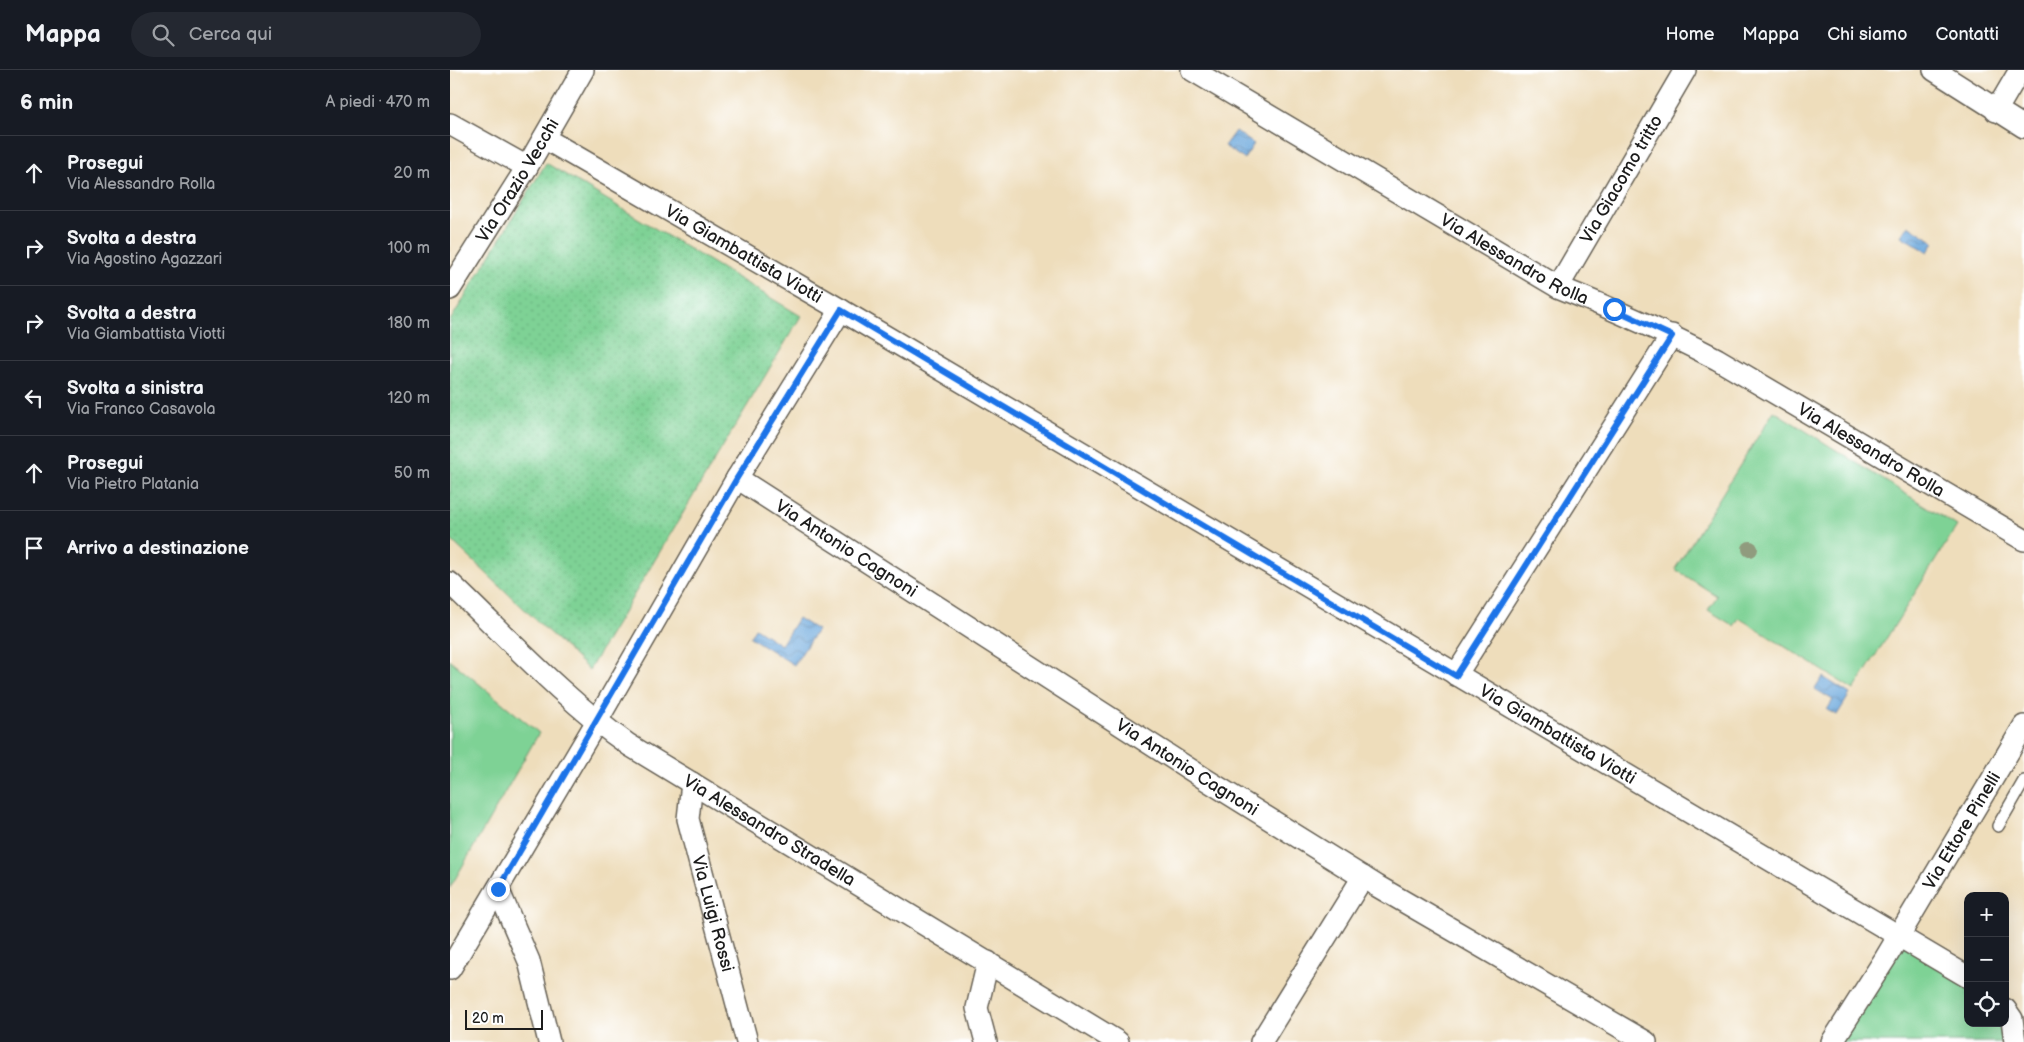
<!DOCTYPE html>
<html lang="it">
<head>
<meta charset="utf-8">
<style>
	body { margin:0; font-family:"Balsamiq Sans",sans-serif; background:#242831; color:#f1f3f6 }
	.controls { position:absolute; right:15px; bottom:15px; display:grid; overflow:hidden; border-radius:10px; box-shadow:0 5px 20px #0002 }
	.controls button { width:45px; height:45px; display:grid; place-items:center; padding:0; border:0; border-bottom:1px solid #363941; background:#171b24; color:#f1f3f6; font:25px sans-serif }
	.scale { position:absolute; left:15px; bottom:12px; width:78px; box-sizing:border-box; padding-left:5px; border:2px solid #1c1c1c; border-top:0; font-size:14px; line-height:18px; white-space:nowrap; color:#1c1c1c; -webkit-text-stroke:4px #fff; paint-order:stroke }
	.stop { position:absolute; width:15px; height:15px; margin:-11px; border:4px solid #1a73e8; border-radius:50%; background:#fff }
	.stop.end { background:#1a73e8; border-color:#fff; box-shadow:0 1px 5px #0008 }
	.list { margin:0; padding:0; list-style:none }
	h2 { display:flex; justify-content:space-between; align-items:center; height:65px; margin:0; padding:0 20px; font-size:21px }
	h2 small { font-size:16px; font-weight:400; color:#9ea1a6 }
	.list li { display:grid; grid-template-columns:32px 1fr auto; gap:15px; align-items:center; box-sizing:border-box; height:75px; padding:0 20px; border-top:1px solid #363941 }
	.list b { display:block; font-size:19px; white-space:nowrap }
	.list p { margin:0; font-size:16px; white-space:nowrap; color:#9ea1a6 }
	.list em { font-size:16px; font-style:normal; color:#9ea1a6 }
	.icon { flex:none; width:28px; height:28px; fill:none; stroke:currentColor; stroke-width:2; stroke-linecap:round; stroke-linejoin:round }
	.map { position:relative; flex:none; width:1574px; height:972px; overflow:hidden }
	header { display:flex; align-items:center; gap:30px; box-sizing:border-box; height:70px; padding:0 25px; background:#171b24; border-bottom:1px solid #363941 }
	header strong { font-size:24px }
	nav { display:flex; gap:28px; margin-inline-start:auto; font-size:18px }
	.search { width:350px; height:45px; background:#242831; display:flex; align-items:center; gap:12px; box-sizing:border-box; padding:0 18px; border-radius:28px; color:#9ea1a6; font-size:19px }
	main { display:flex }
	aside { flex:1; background:#171b24 }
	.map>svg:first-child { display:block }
	.green { fill:#7ed295; stroke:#4d7758 }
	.park { fill:url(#park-dots); stroke:#4d7758 }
	.water { fill:url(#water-waves); stroke:#44627c }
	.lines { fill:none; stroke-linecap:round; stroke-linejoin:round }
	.service-casing { stroke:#666054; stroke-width:14 }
	.minor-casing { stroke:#666054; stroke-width:24 }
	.service { stroke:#fff; stroke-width:11 }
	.minor { stroke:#fff; stroke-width:21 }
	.tree { fill:#909b7e }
	.route { stroke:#1a73e8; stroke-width:6 }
	.labels { text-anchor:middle; stroke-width:4; stroke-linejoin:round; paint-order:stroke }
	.street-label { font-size:18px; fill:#1c1c1c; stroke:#fff }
</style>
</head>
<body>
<header>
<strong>Mappa</strong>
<div class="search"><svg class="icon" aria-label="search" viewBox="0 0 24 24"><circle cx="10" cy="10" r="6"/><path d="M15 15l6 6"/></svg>Cerca qui</div>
<nav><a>Home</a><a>Mappa</a><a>Chi siamo</a><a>Contatti</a></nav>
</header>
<main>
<aside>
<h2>6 min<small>A piedi · 470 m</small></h2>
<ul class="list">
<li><svg class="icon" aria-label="ahead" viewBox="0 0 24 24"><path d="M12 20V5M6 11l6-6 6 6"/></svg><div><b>Prosegui</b><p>Via Alessandro Rolla</p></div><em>20 m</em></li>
<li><svg class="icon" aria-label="right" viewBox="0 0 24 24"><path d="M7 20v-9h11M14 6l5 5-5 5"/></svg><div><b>Svolta a destra</b><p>Via Agostino Agazzari</p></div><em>100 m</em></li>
<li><svg class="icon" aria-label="right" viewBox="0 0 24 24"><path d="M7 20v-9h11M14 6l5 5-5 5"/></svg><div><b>Svolta a destra</b><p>Via Giambattista Viotti</p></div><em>180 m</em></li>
<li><svg class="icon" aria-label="left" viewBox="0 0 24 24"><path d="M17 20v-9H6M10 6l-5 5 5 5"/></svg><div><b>Svolta a sinistra</b><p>Via Franco Casavola</p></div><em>120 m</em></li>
<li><svg class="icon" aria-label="ahead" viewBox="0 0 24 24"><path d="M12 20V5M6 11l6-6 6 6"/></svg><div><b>Prosegui</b><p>Via Pietro Platania</p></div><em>50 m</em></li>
<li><svg class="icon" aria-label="arrive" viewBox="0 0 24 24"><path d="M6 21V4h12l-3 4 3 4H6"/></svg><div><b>Arrivo a destinazione</b></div></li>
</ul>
</aside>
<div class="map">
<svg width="1574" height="972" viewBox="0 0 1574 972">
	<defs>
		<pattern id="park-dots" width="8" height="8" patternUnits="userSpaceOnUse" patternTransform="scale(1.25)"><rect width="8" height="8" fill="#7ed295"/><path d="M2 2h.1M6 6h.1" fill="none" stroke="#6cb480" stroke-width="1.8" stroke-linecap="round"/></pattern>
		<pattern id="water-waves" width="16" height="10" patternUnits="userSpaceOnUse" patternTransform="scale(1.25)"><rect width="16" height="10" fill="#6ba7dc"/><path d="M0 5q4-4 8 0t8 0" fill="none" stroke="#5787b2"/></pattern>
	</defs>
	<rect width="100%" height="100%" fill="#fff"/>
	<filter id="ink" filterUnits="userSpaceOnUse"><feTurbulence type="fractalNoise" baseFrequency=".02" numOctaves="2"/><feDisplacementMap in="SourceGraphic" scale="10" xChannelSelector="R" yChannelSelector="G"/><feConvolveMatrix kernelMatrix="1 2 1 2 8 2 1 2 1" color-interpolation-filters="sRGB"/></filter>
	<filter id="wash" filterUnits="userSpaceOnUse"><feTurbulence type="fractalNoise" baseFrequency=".0096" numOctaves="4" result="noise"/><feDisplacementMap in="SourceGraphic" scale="20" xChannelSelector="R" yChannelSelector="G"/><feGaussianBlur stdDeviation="1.12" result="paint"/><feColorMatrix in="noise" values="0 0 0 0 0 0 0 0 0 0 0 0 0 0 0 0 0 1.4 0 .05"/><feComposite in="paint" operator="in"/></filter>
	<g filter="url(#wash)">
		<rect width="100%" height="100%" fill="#edb"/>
		<!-- green -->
		<g class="green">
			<path d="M 1324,341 L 1507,456 L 1404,620 L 1289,548 L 1284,556 L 1258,540 L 1267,526 L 1225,499 Z"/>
			<path d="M 0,590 L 89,663 L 0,818 Z"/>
			<path d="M 1448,866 L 1518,907 L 1518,953 L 1555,953 L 1565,972 L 1381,972 Z"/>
		</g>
		<!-- park -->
		<path class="park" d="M 96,93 L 351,246 L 139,600 L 0,469 L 0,251 Z"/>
		<!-- water -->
		<g class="water">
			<path d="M 785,61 L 804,74 L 794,89 L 774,76 Z"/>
			<path d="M 1458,155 L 1484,172 L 1478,182 L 1451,166 Z"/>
			<path d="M 348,548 L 367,560 L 344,595 L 300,567 L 305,558 L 331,575 Z"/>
			<path d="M 1373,607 L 1400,624 L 1387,645 L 1377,640 L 1383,630 L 1365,619 Z"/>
		</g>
	</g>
	<g filter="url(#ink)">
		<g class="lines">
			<!-- service casing -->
			<g class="service-casing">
				<path id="service" d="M 1548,756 L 1574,711"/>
			</g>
			<!-- minor casing -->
			<g class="minor-casing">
				<g id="minor">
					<path id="s1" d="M 742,0 L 1108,217 C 1163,239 1215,262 1267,289 L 1574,470"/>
					<path d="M 1484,0 L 1574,57"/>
					<path d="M 1546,41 L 1570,0"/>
					<path d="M 0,54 L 77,97"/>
					<path id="s2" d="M 94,68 L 391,240 L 1518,907"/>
					<path id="s3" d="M 1108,217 L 1235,0"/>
					<path id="s4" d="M 0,219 L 77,97 L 133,0"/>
					<path id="s5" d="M 287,408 L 755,709 L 927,816 L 1196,972"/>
					<path id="s6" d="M 0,513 C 58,568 113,629 179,675 L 668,972"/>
					<path d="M 1006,605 L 1222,265"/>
					<path id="s7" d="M 242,713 L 238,749 L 297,972"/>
					<path d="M 48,819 L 79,891 L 99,972"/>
					<path d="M 0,899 L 147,651 L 287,408 L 391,240"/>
					<path d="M 1555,939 L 1562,949 L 1565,972"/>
					<path d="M 536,972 L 527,938 L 538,892"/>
					<path d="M 811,972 L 913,807"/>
					<path id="s8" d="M 1382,972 L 1435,889 L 1574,656"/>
				</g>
			</g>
			<!-- service -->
			<use href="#service" class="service"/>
			<!-- minor -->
			<use href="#minor" class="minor"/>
		</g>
		<!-- trees -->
		<circle class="tree" cx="1300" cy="479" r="8"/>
	</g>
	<g class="lines" filter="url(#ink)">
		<!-- route -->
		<path class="route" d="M 48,819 L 287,408 L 391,240 L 1006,606 L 1222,266 L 1164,239"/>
	</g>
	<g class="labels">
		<!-- street labels -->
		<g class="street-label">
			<text dy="6" stroke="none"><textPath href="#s3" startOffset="125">Via Giacomo tritto</textPath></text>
			<text dy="6" stroke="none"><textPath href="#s4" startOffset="128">Via Orazio Vecchi</textPath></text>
			<text dy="6" stroke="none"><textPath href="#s2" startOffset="231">Via Giambattista Viotti</textPath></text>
			<text dy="6" stroke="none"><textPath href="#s1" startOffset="374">Via Alessandro Rolla</textPath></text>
			<text dy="6" stroke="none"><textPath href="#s1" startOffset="779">Via Alessandro Rolla</textPath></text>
			<text dy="6" stroke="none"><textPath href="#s5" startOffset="130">Via Antonio Cagnoni</textPath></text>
			<text dy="6" stroke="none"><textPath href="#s2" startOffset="1176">Via Giambattista Viotti</textPath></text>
			<text dy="6" stroke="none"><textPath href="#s5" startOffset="535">Via Antonio Cagnoni</textPath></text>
			<text dy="6" stroke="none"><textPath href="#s6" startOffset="406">Via Alessandro Stradella</textPath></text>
			<text dy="6" stroke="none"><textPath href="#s8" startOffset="248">Via Ettore Pinelli</textPath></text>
			<text dy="6" stroke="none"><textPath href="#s7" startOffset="134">Via Luigi Rossi</textPath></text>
		</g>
	</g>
</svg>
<div class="controls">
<button>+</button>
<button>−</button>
<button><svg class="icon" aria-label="locate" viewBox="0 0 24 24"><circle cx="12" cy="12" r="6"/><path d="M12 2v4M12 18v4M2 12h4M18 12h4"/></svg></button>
</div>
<div class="scale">20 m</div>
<div class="stop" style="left:1164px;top:239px"></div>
<div class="stop end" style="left:48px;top:819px"></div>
</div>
</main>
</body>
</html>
